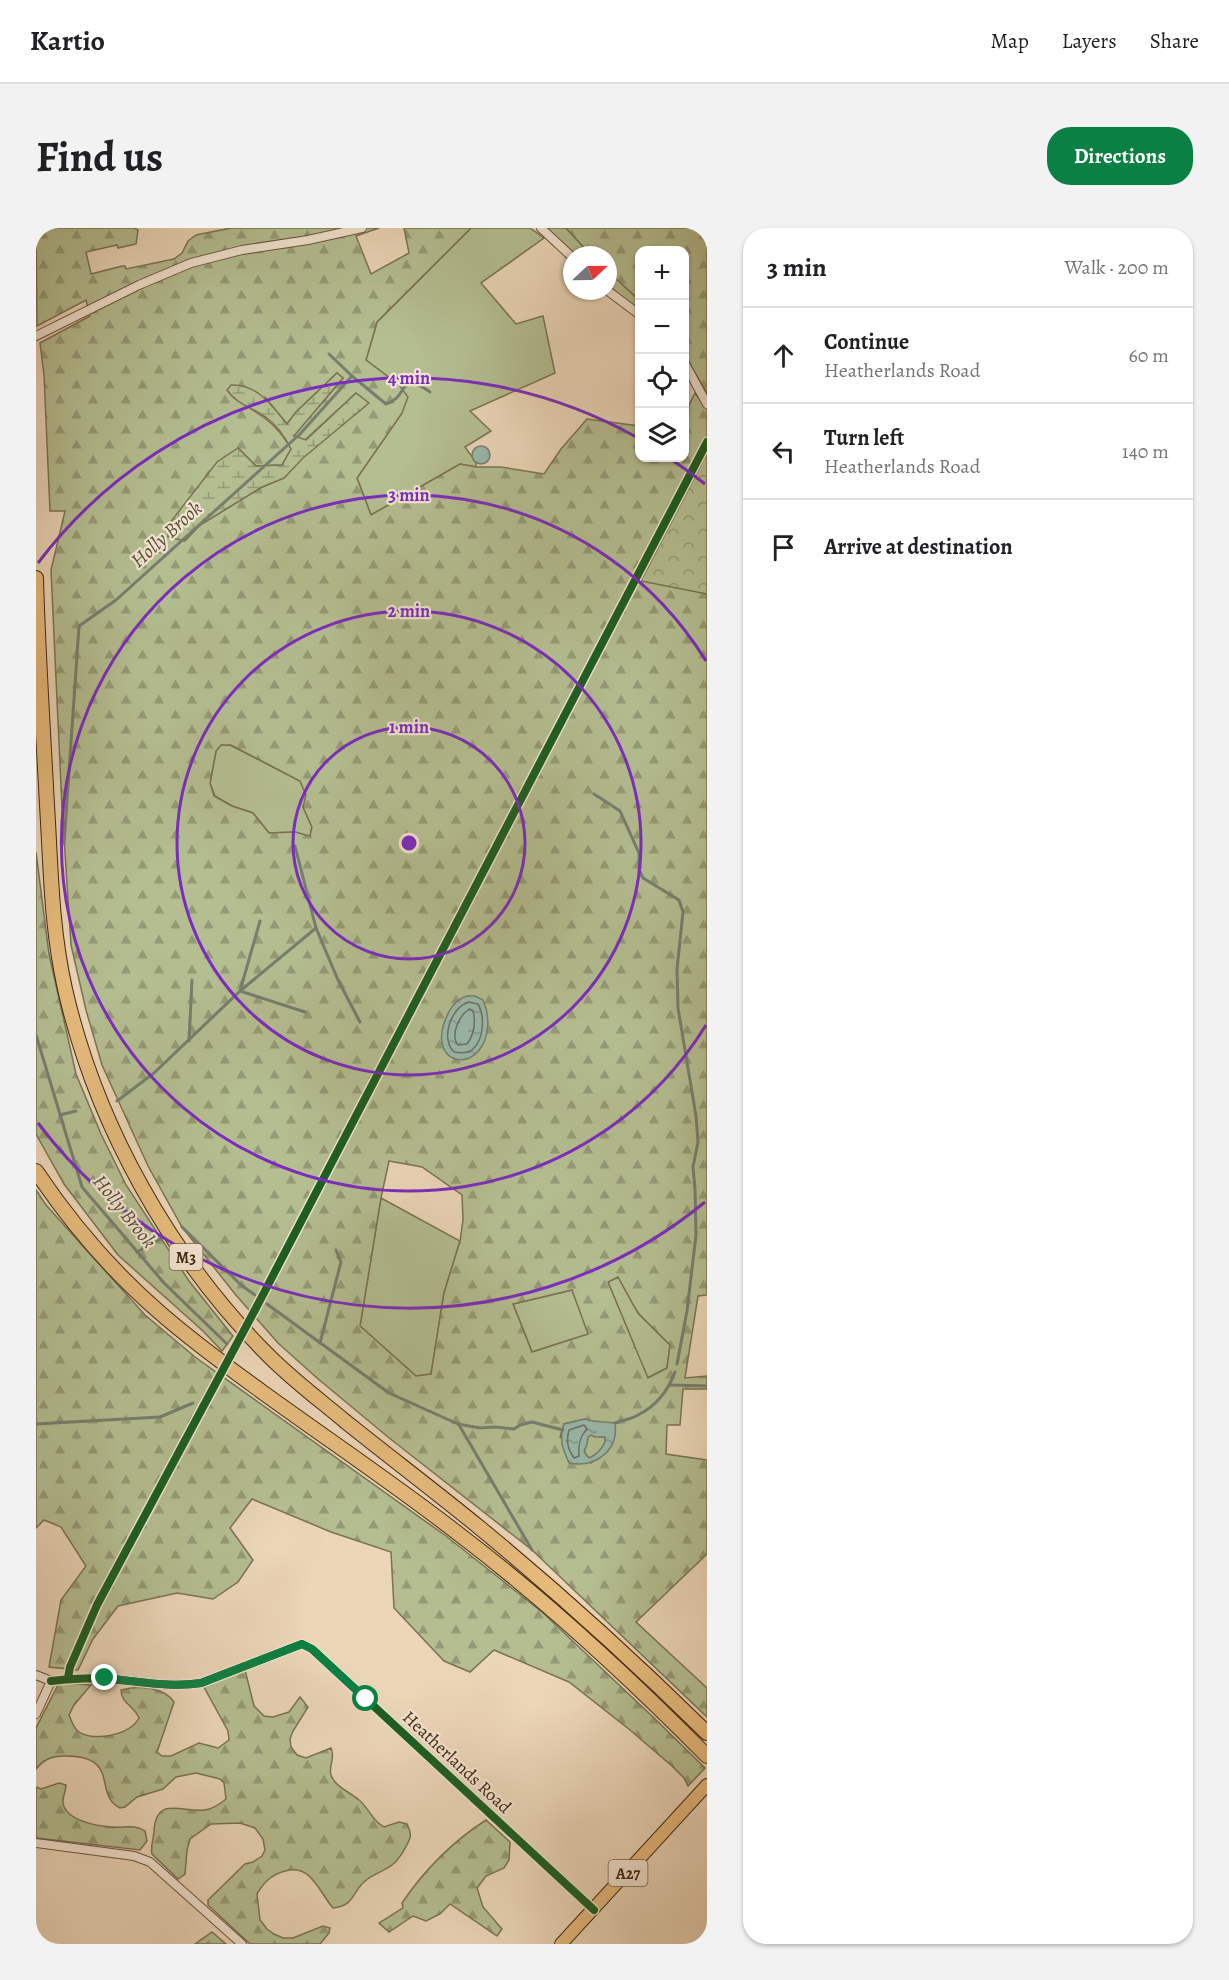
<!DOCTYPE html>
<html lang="en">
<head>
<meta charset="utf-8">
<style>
	body { margin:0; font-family:Alegreya,serif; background:#f2f2f2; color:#202124 }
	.controls { position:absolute; right:18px; top:18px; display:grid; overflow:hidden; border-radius:12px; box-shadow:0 2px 4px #0004 }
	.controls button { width:54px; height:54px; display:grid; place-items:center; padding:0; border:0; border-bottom:2px solid #e0e0e0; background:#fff; color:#202124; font:30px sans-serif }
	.compass { position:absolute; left:527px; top:18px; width:54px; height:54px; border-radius:50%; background:#fff; box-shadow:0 2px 4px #0004; rotate:68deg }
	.stop { position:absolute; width:18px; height:18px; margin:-14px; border:4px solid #0b8043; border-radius:50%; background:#fff }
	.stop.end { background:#0b8043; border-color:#fff; box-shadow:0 2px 6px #0008 }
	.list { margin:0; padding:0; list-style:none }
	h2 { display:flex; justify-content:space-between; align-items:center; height:78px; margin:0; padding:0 24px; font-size:26px }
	h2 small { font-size:20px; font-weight:400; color:#757577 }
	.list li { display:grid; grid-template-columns:39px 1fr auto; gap:18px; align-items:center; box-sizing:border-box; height:96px; padding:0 24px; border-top:2px solid #e0e0e0 }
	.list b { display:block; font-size:22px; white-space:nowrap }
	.list p { margin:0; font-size:20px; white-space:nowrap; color:#757577 }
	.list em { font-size:20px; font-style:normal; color:#757577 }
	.icon { flex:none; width:33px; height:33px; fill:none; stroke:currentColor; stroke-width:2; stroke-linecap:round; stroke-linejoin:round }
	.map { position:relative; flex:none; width:671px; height:1716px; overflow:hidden; border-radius:24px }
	header { display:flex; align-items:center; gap:36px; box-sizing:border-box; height:84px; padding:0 30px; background:#fff; border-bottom:2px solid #e0e0e0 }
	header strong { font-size:28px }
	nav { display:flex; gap:33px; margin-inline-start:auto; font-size:21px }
	.intro { display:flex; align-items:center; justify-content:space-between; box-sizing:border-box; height:144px; padding:0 36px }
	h1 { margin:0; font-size:42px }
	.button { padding:15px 27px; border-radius:24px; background:#0b8043; color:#fff; font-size:21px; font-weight:700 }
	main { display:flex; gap:36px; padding:0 36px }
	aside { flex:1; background:#fff; border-radius:24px; box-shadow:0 2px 4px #0004 }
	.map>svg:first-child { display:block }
	.grass { fill:#b4be91; stroke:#7a7252; stroke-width:1.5 }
	.forest { fill:url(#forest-firs); stroke:#7a7252; stroke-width:1.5; fill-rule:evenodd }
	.wetland { fill:url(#wetland-marsh); stroke:#7a7252; stroke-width:1.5 }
	.park { fill:url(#park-crowns); stroke:#7a7252; stroke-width:1.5 }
	.water { fill:url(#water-ripples); stroke:#757e6f; stroke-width:1.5; fill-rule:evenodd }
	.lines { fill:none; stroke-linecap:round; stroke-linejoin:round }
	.shore { stroke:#6c7060; stroke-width:1.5 }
	.stream { stroke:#757e6f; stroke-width:3 }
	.street-casing { stroke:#6b523d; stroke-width:10 }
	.primary-casing { stroke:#402614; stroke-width:14 }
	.highway-casing { stroke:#402614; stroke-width:16 }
	.street { stroke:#f2e4d1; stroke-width:8 }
	.primary { stroke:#e6bb7c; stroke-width:12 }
	.highway { stroke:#e6bb7c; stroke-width:14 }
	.cycleway-casing { stroke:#f2e4d1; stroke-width:11 }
	.cycleway { stroke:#1b5e20; stroke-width:8 }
	.route { stroke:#0b8043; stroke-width:8 }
	.ring { fill:none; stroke:#7b2cbf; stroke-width:3 }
	.labels { text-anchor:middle; stroke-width:4.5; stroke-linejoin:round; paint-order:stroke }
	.shield { fill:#f2e4d1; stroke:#755f4d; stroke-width:1.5 }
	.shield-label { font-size:16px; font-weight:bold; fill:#402614 }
	.street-label { font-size:18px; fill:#402614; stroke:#f2e4d1 }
	.water-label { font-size:20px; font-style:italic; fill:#564b3a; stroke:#f2e4d1 }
	.centre { fill:#7b2cbf; stroke:#f2e4d1; stroke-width:3 }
	.ring-label { font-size:18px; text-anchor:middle; font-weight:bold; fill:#7b2cbf; stroke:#f2e4d1; stroke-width:4.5; stroke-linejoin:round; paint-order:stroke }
</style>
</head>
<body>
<header>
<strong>Kartio</strong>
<nav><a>Map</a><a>Layers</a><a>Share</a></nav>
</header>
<div class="intro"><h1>Find us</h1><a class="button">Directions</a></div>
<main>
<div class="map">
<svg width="671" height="1716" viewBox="0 0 671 1716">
	<defs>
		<pattern id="forest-firs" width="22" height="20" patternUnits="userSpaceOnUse" patternTransform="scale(1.5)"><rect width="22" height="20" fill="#b4be91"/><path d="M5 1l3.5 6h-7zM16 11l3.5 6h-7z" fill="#949a75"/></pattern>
		<pattern id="wetland-marsh" width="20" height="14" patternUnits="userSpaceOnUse" patternTransform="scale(1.5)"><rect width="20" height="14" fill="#b4be91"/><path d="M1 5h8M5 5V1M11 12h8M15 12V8" fill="none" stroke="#949a75"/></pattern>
		<pattern id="park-crowns" width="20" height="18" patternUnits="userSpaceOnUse" patternTransform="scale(1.5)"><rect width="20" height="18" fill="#b4be91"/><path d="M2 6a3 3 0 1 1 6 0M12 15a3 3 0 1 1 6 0" fill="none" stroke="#949a75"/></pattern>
		<pattern id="water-ripples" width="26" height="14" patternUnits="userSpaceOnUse" patternTransform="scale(1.5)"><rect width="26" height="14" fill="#99b9ab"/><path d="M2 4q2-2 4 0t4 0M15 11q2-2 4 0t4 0" fill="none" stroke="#7e968a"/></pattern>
	</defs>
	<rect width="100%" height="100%" fill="#ebd6b8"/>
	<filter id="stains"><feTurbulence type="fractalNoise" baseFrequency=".00333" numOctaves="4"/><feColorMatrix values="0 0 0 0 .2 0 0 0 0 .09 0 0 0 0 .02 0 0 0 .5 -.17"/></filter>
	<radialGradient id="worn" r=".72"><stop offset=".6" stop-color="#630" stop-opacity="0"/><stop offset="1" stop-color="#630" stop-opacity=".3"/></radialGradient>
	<!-- grass -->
	<g class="grass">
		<path d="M 435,0 L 494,0 L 508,10 L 445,55 L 480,96 L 507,88 L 519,145 L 434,183 L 455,203 L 429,219 L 440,234 L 440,239 L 424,236 L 335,287 L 321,250 L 366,185 L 363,157 L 330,132 L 341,94 Z"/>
		<path d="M 509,0 L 530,0 L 555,27 L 539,27 Z"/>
		<path d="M 572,43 L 603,72 L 603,84 L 572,57 Z"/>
		<path d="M 185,517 L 194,517 L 264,553 L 271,567 L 267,579 L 276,599 L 274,609 L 259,604 L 233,605 L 217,585 L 196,578 L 179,568 L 174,555 L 180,523 Z"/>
		<path d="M 345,970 L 424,1013 L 408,1065 L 395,1146 L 380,1148 L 324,1098 Z"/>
		<path d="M 582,1049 L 602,1085 L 634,1117 L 631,1140 L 611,1150 L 572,1054 Z"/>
		<path d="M 536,1062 L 553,1106 L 496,1124 L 477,1076 Z"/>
		<path d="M 555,1207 L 569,1209 C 571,1217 561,1227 553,1230 C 545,1221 550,1223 551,1215 C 552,1213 551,1211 552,1209 Z"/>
	</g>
	<!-- forest -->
	<g class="forest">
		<path d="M 0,0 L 98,0 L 102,2 L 100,16 L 82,20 L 81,17 L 50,24 L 55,46 L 86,38 L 89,38 L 90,41 L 138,31 L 146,25 L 152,13 L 160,7 L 195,0 L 343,0 L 320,8 L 335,46 L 373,25 L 368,0 L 435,0 L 341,94 L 330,132 L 363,157 L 372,169 L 366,185 L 321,250 L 335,287 L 424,236 L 440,239 L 465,239 L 508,246 L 525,221 L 551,191 L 603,198 L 604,230 L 648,230 L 649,201 L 652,201 L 653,177 L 659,165 L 671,181 L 671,1067 L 662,1068 L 649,1150 L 671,1148 L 671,1161 L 647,1161 L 644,1197 L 631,1197 L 630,1226 L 671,1232 L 671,1326 L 600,1394 L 671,1460 L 671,1489 L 496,1322 L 352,1209 L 281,1150 L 242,1115 L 199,1066 L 146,999 L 112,938 L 66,837 L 50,782 L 35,717 L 26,580 L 15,342 L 29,283 L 14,283 L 8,147 L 4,115 L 54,88 L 50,72 L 1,98 ZM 301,145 L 307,150 L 257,208 L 269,212 L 320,165 L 248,250 L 226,259 L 164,297 L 149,313 L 202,220 L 220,238 L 246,237 L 255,221 C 245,203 234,192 215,181 L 229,169 L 251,196 L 260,184 ZM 185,517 L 195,517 L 264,553 L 270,567 L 267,579 L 276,599 L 274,608 L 259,604 L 233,605 L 217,585 L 196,578 L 178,568 L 174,555 L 180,523 ZM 353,933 L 386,939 L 426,967 L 427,992 L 424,1013 L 408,1065 L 395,1146 L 380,1148 L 324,1098 L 345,970 ZM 582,1049 L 602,1085 L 634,1117 L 631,1140 L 612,1150 L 572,1054 ZM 536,1062 L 552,1106 L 496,1124 L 477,1076 ZM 549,1191 L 558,1194 L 576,1215 L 555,1235 L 524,1209 L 528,1196 Z"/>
		<path d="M 530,0 L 671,0 L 671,166 L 649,127 L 648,22 L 604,22 L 603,72 L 572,43 L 572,27 L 555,27 Z"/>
		<path d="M 0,624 L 13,726 L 40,846 L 65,906 L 90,957 L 153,1053 L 197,1108 L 186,1123 L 167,1103 L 82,1027 L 28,956 L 0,906 Z"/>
		<path d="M 0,962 L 10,977 L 109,1087 L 159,1129 L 410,1308 L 506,1384 L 618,1490 L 669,1540 L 652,1558 L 648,1550 L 636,1538 L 594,1502 L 533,1454 L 458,1422 L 434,1444 L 408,1433 L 358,1380 L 355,1324 L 295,1304 L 216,1271 L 194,1300 L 217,1332 L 202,1354 L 177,1371 L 141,1365 L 82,1378 L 57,1411 L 42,1442 L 13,1439 L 25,1372 L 50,1338 L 25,1299 L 8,1292 L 0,1300 Z"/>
		<path d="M 209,1442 L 218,1478 L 228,1488 L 237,1489 L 253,1484 L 264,1469 L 272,1479 L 257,1503 L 254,1511 L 255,1519 L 261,1527 L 270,1530 L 295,1520 C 300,1531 292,1537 295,1547 C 299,1559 314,1564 323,1572 C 333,1580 336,1593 348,1599 L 363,1594 L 371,1596 C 373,1600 375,1606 374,1610 C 371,1618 363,1632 356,1637 C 347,1644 336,1646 328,1654 C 315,1666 318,1678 297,1680 C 283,1664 275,1635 249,1643 C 235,1647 228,1654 221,1666 L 224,1692 L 231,1701 L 238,1706 L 247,1710 L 257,1710 L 287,1698 L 294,1700 L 293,1705 L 284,1716 L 214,1716 L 172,1677 L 172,1672 L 209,1636 L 217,1634 L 226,1628 L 229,1622 L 227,1611 L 219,1600 L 204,1595 L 175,1596 L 154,1611 L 151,1622 L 149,1646 L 142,1651 L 116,1626 C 114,1619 118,1610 118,1603 C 120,1567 147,1585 169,1582 C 177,1581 184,1576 190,1571 L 188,1555 L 184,1551 L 160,1545 L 140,1549 L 127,1561 L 101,1569 L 89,1579 L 84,1580 C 56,1566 86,1528 29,1528 C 16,1528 8,1531 0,1541 L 0,1500 L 23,1455 L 55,1457 L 38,1477 L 33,1487 C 36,1493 37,1500 43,1504 C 58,1514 94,1507 103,1490 C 99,1479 85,1475 85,1462 C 102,1457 128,1459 138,1474 L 121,1524 L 126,1528 L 135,1528 L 163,1515 L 182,1520 L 193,1512 L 192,1503 L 168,1459 Z"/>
		<path d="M 23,1555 L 30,1557 C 30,1563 26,1570 27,1575 C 30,1593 61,1598 76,1599 C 88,1600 99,1596 109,1603 L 111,1613 L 104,1622 L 0,1610 L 0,1559 L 5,1561 Z"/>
		<path d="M 450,1592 L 474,1614 L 473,1632 L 468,1640 L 450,1648 L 441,1660 L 447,1679 L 466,1701 L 461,1708 L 414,1676 L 404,1686 L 390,1693 L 377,1688 L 353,1704 L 343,1695 L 367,1680 L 366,1675 C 389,1641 416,1614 450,1592 Z"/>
		<path d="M 176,1704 L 190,1716 L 159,1716 Z"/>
	</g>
	<!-- wetland -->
	<path class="wetland" d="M 301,145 L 307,150 L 258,208 L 270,212 L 320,165 L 333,175 L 267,230 L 248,250 L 226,259 L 164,297 L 148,313 L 132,309 L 133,296 L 181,234 L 202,220 L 220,238 L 246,237 L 255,221 C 249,209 242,198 231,190 C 218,180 200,176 191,162 L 195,157 C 222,156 236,178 251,196 L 260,184 Z"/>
	<!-- park -->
	<path class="park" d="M 671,225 L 671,366 L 605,353 Z"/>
	<!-- water -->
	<g class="water">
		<circle cx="445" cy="227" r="9"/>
		<path d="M 431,768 L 439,768 L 447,772 C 452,783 453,792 451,804 C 443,846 394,838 408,795 C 413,782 418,772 431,768 Z"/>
		<path d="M 549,1191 C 560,1195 569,1193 579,1195 C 583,1223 559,1240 533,1235 C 526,1219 523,1212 528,1196 ZM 555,1207 L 559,1209 L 569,1209 C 571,1216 561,1227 553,1230 C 544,1221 550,1223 551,1215 C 552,1213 551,1211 552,1209 Z"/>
	</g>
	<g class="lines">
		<!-- shore -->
		<g class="shore">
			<path d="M 433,774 L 442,776 C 449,788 448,811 437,821 C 432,826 424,825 418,824 C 404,811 415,779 433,774 Z"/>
			<path d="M 433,781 L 437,783 C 440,794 438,807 431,816 L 422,817 C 414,807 423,788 433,781 Z"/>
			<path d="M 548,1197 L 551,1201 C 544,1208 542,1219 543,1228 L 538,1230 C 532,1222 530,1212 533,1202 Z"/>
		</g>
		<!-- stream -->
		<g class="stream">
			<path d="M 293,126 L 316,148"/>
			<path d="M 558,566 L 584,583 L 603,625 L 603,642 L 607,650 L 643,672 L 647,684 L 641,741 L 642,780 L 660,888 L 662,914 L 657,939 L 659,960 L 660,1007 L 651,1083 L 641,1136"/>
			<path d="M 28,616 L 43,398 L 80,372 L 264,206 L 316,148 L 350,176 C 374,169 361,141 394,164"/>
			<path d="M 259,618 L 280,700 L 302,752 L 324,794"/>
			<path d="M 224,693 L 204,763 L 269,784"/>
			<path d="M 0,807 L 46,959 L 128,1055 L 191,1116"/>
			<path d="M 153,813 L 156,752"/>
			<path d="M 81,873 L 118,845 L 204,763 L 280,700"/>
			<path d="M 24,887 L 40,883"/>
			<path d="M 146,999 L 205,1057 L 219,1067"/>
			<path d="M 101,1024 L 126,1010"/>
			<path d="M 231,1076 L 353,1165 L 422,1196 L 444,1200 L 458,1199 L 478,1201 L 484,1197 L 496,1194 L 527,1202"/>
			<path d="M 284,1115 L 305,1034 L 300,1022"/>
			<path d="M 634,1157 L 671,1158"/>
			<path d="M 579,1195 C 587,1192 596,1191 602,1187 C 620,1178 632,1163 639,1144"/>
			<path d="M 0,1196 L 124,1189 L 157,1175"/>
			<path d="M 423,1197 L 496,1322"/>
		</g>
		<!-- street casing -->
		<g class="street-casing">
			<g id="street">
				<path d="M 505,0 L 536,29"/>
				<path d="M 572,63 L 604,87"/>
				<path d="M 0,108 L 103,57 L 155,35 L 206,22 L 272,12 L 326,0"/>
				<path d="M 648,134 L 671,176"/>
				<path d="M 0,1447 L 15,1453"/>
				<path d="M 15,1453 C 34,1451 53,1449 72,1451 C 103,1453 134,1460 165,1455 L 266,1416 L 276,1421 L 558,1682"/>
				<path d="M 0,1486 L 15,1453"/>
				<path d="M 0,1615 L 98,1628 L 114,1634 L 206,1716"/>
			</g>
		</g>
		<!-- primary casing -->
		<g class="primary-casing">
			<path id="primary" d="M 525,1716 L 671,1557"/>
		</g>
		<!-- highway casing -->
		<g class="highway-casing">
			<g id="highway">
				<path d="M 0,350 C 2,426 7,501 11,577 C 15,641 15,698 29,761 C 60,897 135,1031 234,1129 C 258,1153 285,1173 310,1194 C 355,1230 400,1264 444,1300 C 523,1365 598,1433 671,1505"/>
				<path d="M 0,943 C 34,994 76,1043 122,1083 C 156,1113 193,1140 229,1166 C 294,1213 361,1258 424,1307 C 512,1374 593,1449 671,1528"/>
			</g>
		</g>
		<!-- street -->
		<use href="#street" class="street"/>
		<!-- primary -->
		<use href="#primary" class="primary"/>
		<!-- highway -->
		<use href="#highway" class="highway"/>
		<!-- cycleway casing -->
		<g class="cycleway-casing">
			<g id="cycleway">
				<path d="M 32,1450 L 34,1439 L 61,1377 L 220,1080 L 671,214"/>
				<path d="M 15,1453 C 34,1451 53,1449 72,1451 C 103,1453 134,1460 165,1455 L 266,1416 L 276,1421 L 558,1682"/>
			</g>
		</g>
		<!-- cycleway -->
		<use href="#cycleway" class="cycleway"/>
	</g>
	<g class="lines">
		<!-- route -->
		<path class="route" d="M 69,1450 C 100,1453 133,1460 165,1455 L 266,1416 L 276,1421 L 330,1471"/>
	</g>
	<!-- distance rings -->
	<g class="ring">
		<circle cx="373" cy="615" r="116"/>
		<circle cx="373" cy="615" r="232"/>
		<path d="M670 797A348 348 0 1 1 670 433"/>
		<path d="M669 974A465 465 0 0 1 2 895M2 335A465 465 0 0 1 602 210M636 232A465 465 0 0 1 669 256"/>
	</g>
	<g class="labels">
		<!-- shield labels -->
		<g class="shield">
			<rect x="133.5" y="1016" width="33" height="26" rx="4.5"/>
			<rect x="572.5" y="1632" width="39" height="26" rx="4.5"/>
		</g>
		<g class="shield-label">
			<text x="150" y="1035">M3</text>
			<text x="592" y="1651">A27</text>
		</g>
		<!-- street labels -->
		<g class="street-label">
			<text transform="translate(421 1534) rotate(43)" y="6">Heatherlands Road</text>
		</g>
		<!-- water labels -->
		<g class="water-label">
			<text transform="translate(130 306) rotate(-42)" y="7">Holly Brook</text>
			<text transform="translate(89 983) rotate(51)" y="7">Holly Brook</text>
		</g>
	</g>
	<circle cx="373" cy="615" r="9" class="centre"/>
	<g class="ring-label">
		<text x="373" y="156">4 min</text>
		<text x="373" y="273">3 min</text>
		<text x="373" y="389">2 min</text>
		<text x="373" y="505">1 min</text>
	</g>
	<rect width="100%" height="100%" filter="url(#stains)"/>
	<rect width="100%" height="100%" fill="url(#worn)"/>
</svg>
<div class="controls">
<button>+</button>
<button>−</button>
<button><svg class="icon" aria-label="locate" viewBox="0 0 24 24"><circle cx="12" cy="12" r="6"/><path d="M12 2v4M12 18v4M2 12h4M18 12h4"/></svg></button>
<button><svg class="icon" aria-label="layers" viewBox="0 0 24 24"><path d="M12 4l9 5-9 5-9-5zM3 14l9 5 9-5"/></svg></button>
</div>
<svg class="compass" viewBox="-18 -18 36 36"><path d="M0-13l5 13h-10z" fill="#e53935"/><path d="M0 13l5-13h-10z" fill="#757577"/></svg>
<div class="stop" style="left:330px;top:1471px"></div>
<div class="stop end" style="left:69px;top:1450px"></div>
</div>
<aside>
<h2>3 min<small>Walk · 200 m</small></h2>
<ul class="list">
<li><svg class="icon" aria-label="ahead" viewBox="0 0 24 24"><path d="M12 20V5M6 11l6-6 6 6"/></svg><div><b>Continue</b><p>Heatherlands Road</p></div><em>60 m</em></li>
<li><svg class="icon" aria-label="left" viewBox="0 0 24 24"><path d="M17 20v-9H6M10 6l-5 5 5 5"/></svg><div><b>Turn left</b><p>Heatherlands Road</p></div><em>140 m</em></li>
<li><svg class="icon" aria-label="arrive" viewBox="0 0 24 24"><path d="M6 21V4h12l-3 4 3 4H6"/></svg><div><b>Arrive at destination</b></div></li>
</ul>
</aside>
</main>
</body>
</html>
